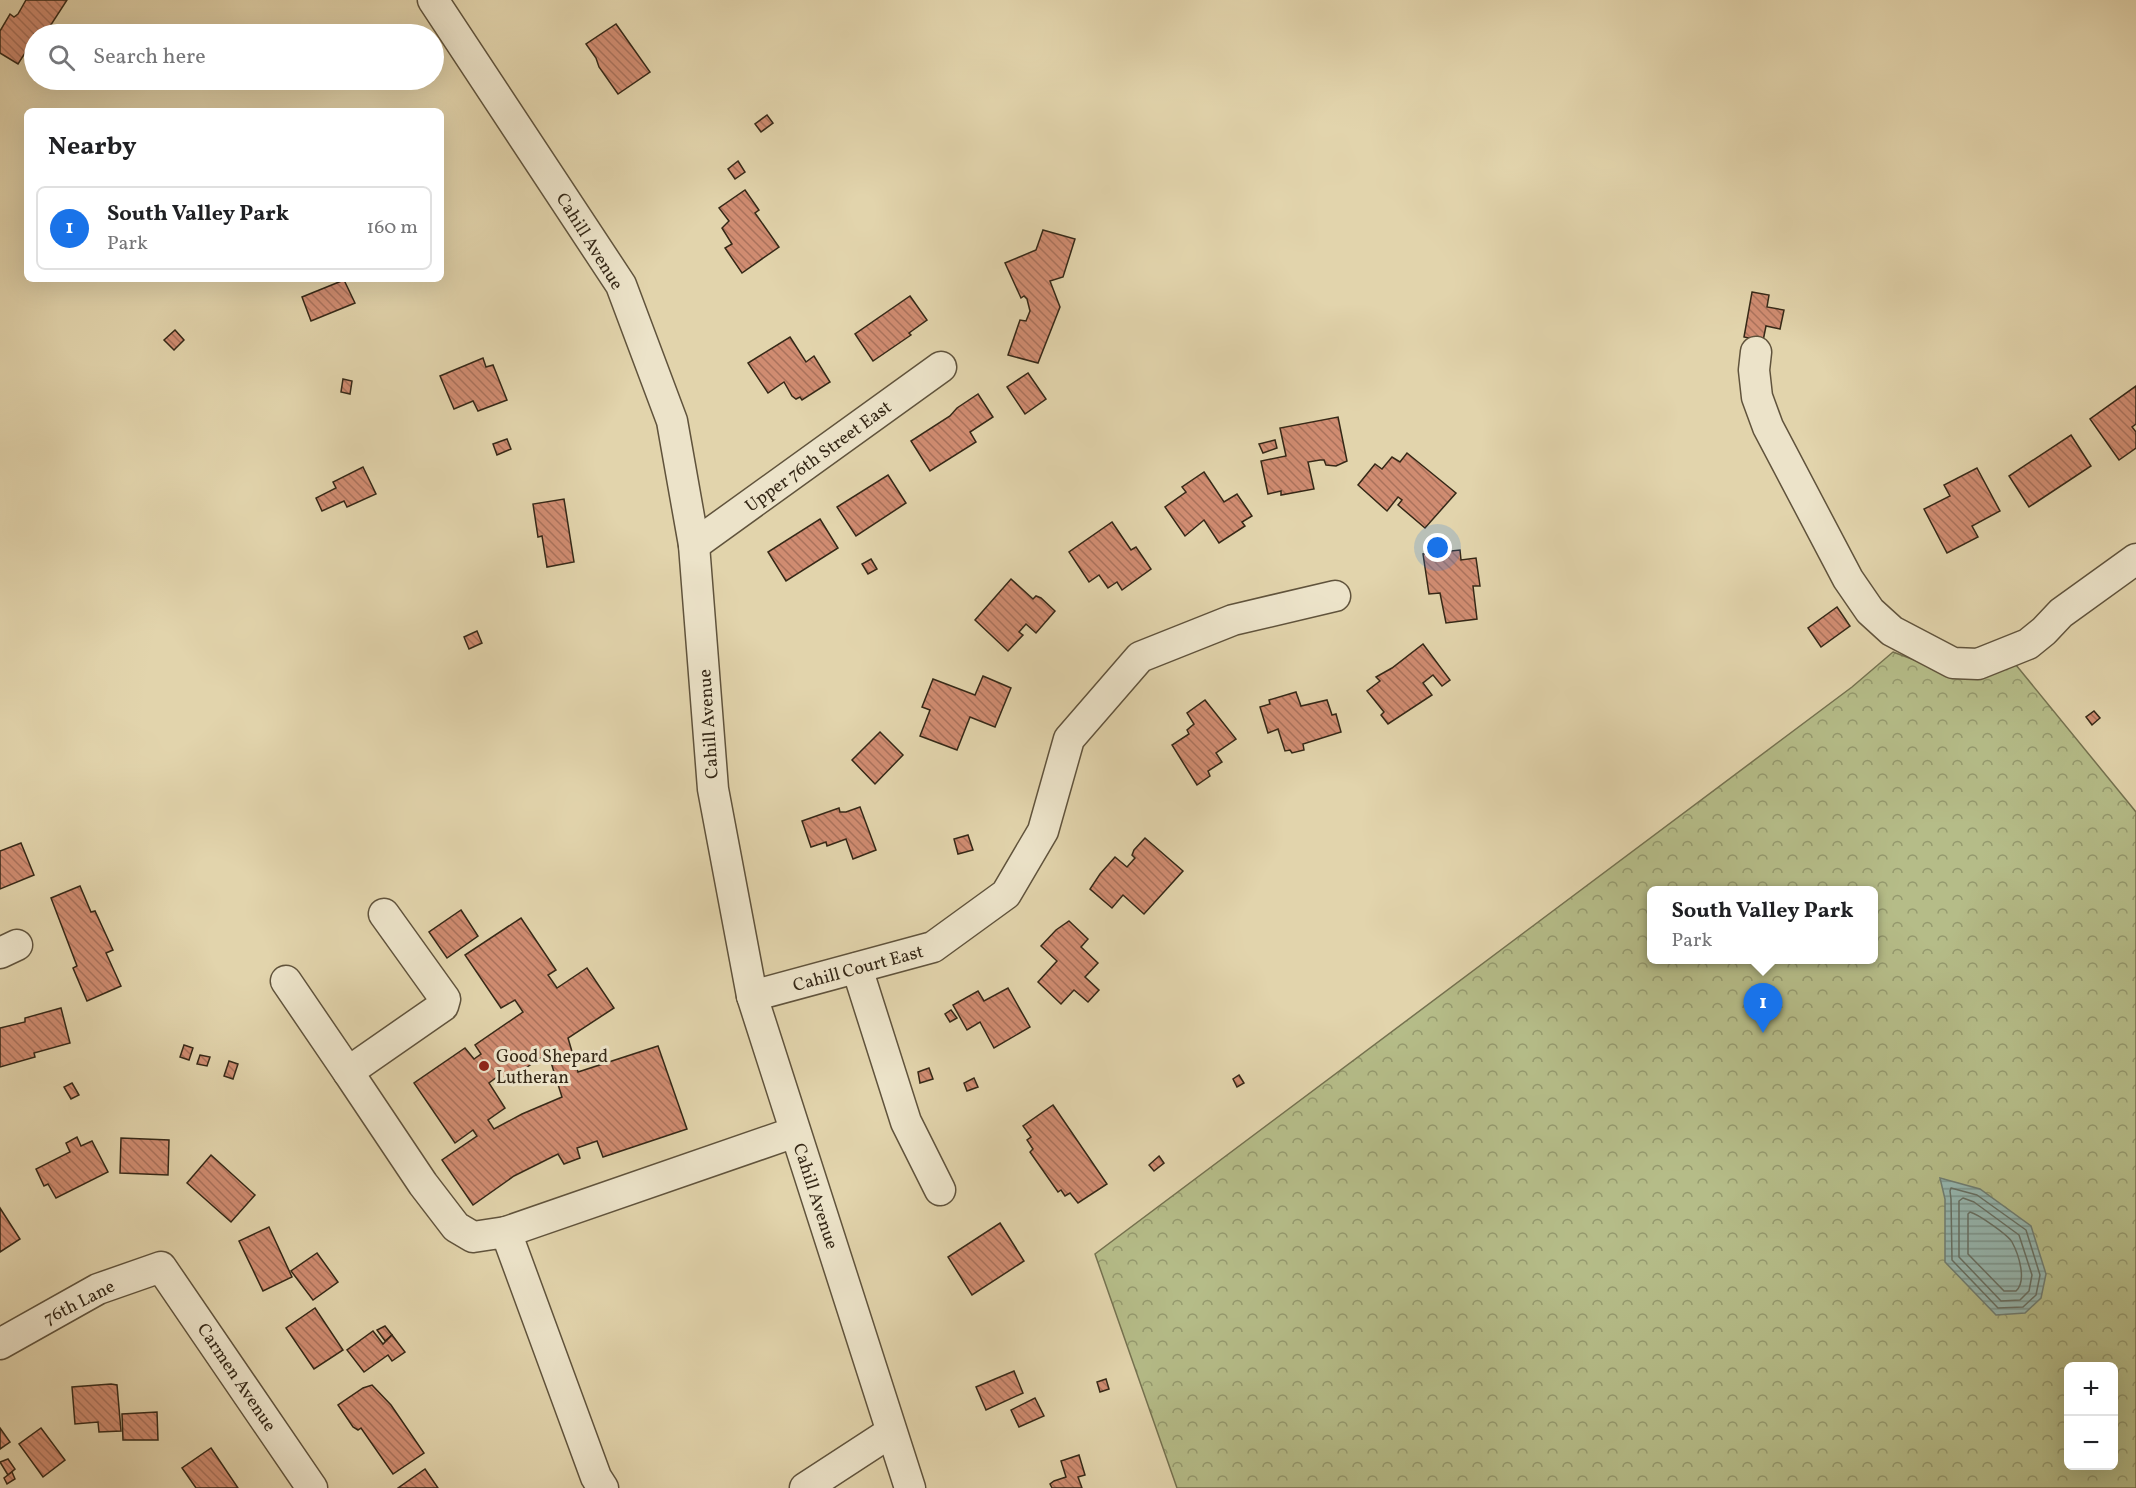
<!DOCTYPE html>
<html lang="en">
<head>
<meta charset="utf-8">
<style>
	body { margin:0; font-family:Vollkorn,serif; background:#f2f2f2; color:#202124 }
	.controls { position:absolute; right:18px; bottom:18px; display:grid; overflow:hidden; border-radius:9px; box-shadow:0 6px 24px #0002 }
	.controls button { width:54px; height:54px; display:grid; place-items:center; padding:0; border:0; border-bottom:2px solid #e0e0e0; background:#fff; color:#202124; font:30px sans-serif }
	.you { position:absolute; left:1438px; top:548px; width:21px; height:21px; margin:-15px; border:4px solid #fff; border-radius:50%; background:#1a73e8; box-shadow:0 0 0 9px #1a73e833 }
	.badge { display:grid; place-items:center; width:39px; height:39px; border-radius:50%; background:#1a73e8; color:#fff; font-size:20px; font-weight:700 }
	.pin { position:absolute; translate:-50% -50px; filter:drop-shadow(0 2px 3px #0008) }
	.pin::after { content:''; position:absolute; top:32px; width:21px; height:18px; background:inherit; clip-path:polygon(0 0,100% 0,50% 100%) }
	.popup { position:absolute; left:1647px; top:886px; width:231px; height:78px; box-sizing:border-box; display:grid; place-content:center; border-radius:9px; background:#fff; filter:drop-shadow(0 2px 4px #0005); font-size:20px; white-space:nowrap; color:#757577 }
	.popup b { font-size:22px; color:#202124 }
	.popup::after { content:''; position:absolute; left:50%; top:100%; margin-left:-12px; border:12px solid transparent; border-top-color:#fff }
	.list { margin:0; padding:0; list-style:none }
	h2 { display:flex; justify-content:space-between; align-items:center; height:78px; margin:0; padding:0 24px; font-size:26px }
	h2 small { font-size:20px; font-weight:400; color:#757577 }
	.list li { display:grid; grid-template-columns:39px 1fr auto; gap:18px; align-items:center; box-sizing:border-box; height:84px; margin:0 12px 12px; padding:0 12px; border:2px solid #e0e0e0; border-radius:9px }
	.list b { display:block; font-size:22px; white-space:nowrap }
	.list p { margin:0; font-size:20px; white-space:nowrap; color:#757577 }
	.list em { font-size:20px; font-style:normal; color:#757577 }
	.icon { flex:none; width:33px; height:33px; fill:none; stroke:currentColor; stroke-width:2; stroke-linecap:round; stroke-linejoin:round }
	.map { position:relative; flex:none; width:2136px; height:1488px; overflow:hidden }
	.search { position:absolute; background:#fff; box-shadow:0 6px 24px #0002; left:24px; top:24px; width:420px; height:66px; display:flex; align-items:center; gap:15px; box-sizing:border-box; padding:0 21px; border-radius:33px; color:#757577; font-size:22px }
	.panel { position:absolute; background:#fff; box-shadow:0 6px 24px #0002; left:24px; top:108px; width:420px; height:174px; border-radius:9px }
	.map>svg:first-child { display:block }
	.park { fill:url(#park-crowns); stroke:#757250; stroke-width:1.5; fill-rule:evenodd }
	.water { fill:url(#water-rules); stroke:#6f7e73; stroke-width:1.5 }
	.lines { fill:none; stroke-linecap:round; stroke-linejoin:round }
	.shore { stroke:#667064; stroke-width:1.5 }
	.building { fill:url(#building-back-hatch); stroke:#352817; stroke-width:1.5; fill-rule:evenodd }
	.minor-casing { stroke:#60533c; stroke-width:33 }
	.minor { stroke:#ece3c9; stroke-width:30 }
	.poi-dot { fill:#8f2418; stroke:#ece3c9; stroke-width:2 }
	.labels { text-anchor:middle; stroke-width:6; stroke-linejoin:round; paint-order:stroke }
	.street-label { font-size:18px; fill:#352817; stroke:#ece3c9 }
	.poi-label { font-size:18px; fill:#352817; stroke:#ece3c9; text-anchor:start }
</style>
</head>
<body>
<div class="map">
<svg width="2136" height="1488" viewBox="0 0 2136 1488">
	<defs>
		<pattern id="park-crowns" width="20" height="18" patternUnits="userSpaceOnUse" patternTransform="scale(1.5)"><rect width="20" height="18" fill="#b5bc88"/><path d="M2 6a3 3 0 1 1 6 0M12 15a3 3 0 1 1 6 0" fill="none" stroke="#94996e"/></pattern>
		<pattern id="water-rules" width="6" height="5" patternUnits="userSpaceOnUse" patternTransform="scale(1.5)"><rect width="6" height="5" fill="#96b7b0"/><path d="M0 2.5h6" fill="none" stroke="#7b958e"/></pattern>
		<pattern id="building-back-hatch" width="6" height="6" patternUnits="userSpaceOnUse" patternTransform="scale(1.5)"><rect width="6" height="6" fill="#d08c71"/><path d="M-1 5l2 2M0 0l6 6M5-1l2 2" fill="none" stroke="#aa725c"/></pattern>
	</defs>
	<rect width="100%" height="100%" fill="#e2d4ac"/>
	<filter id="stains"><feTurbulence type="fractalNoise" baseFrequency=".00333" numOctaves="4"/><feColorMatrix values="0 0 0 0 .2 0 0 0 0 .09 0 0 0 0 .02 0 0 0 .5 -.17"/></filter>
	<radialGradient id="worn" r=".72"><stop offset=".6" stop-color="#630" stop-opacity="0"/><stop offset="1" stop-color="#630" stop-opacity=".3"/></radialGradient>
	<!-- park -->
	<path class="park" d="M 1893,652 L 1952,674 L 2016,665 L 2136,812 L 2136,1488 L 1177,1488 L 1095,1254 L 1852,687 ZM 1652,890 L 1874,890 L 1874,960 L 1652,960 ZM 2068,1366 L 2114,1366 L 2114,1466 L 2068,1466 Z"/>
	<!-- water -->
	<path class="water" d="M 1940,1178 L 1980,1189 L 2031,1226 L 2046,1274 L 2041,1298 L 2025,1313 L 1996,1315 L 1945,1262 L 1945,1199 Z"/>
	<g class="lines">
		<!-- shore -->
		<g class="shore">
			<path d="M 1951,1188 L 1977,1195 L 2026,1230 L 2040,1275 L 2036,1295 L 2023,1307 L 1998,1308 L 1952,1260 L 1951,1199 L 1950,1191 Z"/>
			<path d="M 1963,1198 L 1974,1202 L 2019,1235 L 2032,1275 L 2029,1291 L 2020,1300 L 2001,1301 L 1959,1257 L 1959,1201 Z"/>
			<path d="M 1970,1212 C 1978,1214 2008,1235 2012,1242 C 2019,1255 2027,1281 2016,1291 L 2004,1291 L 1968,1254 L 1968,1214 Z"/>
		</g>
	</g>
	<!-- building -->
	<g class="building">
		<path d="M 26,0 L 67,0 L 45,34 L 34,34 L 34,39 L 18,64 L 0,53 L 0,31 L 10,14 L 14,17 L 18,14 Z"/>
		<path d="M 616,24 L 650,72 L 618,94 L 599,67 L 596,58 L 586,44 Z"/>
		<path d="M 767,115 L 773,123 L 761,132 L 755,124 Z"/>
		<path d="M 738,161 L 745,172 L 735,179 L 728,169 Z"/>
		<path d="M 745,190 L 759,210 L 755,213 L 779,247 L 742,273 L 725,248 L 732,244 L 722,228 L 729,221 L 719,208 Z"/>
		<path d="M 1043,230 L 1075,239 L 1063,277 L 1050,281 L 1060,307 L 1038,363 L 1008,355 L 1020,320 L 1026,321 L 1030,311 L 1027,299 L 1024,296 L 1021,298 L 1005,263 L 1036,250 Z"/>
		<path d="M 344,280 L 355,303 L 311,321 L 302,297 Z"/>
		<path d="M 1752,292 L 1769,295 L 1767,307 L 1784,310 L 1780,329 L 1766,326 L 1763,341 L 1744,337 Z"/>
		<path d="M 910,296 L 927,320 L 909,333 L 911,335 L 873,361 L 855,334 Z"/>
		<path d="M 175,330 L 184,340 L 174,350 L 164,340 Z"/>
		<path d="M 790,337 L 806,362 L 814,356 L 830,382 L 802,400 L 800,397 L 796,399 L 792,396 L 784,382 L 768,393 L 748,363 Z"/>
		<path d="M 483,358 L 486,367 L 493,365 L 507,400 L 478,411 L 473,401 L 454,409 L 440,376 Z"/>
		<path d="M 1028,373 L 1046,399 L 1025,414 L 1007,387 Z"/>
		<path d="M 343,379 L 352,381 L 350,394 L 341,392 Z"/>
		<path d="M 2136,386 L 2136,424 L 2132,427 L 2136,432 L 2136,448 L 2119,460 L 2090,419 Z"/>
		<path d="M 978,394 L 993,417 L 970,432 L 976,442 L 930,471 L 911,441 L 950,416 L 957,408 Z"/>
		<path d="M 1338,417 L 1347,461 L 1336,466 L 1326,465 L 1324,460 L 1320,460 L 1308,462 L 1314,489 L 1281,495 L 1281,491 L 1268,494 L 1261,461 L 1286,456 L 1280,428 Z"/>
		<path d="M 2071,435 L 2091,466 L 2029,507 L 2009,476 Z"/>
		<path d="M 507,439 L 511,449 L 497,455 L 493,444 Z"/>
		<path d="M 1275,440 L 1277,448 L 1263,453 L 1259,444 Z"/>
		<path d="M 1407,453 L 1456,493 L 1425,528 L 1398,505 L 1402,500 L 1398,497 L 1387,511 L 1358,485 L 1375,464 L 1382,469 L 1392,457 L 1400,462 Z"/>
		<path d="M 363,467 L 376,494 L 347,507 L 344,501 L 322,511 L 316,498 L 336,488 L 333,482 Z"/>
		<path d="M 1977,468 L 2000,511 L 1972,526 L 1978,537 L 1947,553 L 1924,509 L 1950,496 L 1944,485 Z"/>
		<path d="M 1204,472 L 1224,502 L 1237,494 L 1252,516 L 1242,522 L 1245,526 L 1219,543 L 1204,520 L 1185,536 L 1165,507 L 1186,492 L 1182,487 Z"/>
		<path d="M 888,475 L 906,503 L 856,536 L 837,507 Z"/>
		<path d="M 564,499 L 574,562 L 547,567 L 542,536 L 538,537 L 533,504 Z"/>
		<path d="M 820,519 L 838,548 L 786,581 L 768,552 Z"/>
		<path d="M 1112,522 L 1131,550 L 1136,547 L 1151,569 L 1122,590 L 1117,582 L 1108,588 L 1099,575 L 1089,582 L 1069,552 Z"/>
		<path d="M 1460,550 L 1461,560 L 1476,558 L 1480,586 L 1473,586 L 1477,619 L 1446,623 L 1440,593 L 1429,594 L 1423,554 Z"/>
		<path d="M 871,559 L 877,569 L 868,574 L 862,564 Z"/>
		<path d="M 1011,579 L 1033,599 L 1036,596 L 1041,598 L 1055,611 L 1036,633 L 1026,624 L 1019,632 L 1023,635 L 1008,651 L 975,620 Z"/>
		<path d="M 1837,607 L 1850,626 L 1821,647 L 1808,628 Z"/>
		<path d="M 477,631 L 482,643 L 469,649 L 464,637 Z"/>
		<path d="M 1423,644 L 1450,680 L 1442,686 L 1433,675 L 1423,683 L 1432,695 L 1388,724 L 1381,715 L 1384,712 L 1367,691 L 1380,681 L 1376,677 L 1392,668 Z"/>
		<path d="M 983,676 L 1011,688 L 995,727 L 970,717 L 957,750 L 920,736 L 930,710 L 922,707 L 933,679 L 975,695 Z"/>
		<path d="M 1296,692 L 1301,706 L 1327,700 L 1332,715 L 1336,714 L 1341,732 L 1303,744 L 1304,750 L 1292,753 L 1290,750 L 1285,751 L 1278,729 L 1268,733 L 1260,707 L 1270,704 L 1269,700 Z"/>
		<path d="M 1205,700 L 1236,739 L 1216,753 L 1222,762 L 1208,771 L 1210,776 L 1197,785 L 1172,745 L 1189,734 L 1187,730 L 1194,724 L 1187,713 Z"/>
		<path d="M 2094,711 L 2100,718 L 2092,725 L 2086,717 Z"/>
		<path d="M 880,732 L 903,755 L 875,784 L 852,760 Z"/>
		<path d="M 860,807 L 876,850 L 853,859 L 846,839 L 827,846 L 826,842 L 811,847 L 802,821 L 839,808 L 840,812 L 846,812 Z"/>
		<path d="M 968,835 L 973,850 L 958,854 L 954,839 Z"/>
		<path d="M 1145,838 L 1183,871 L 1144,914 L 1123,895 L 1112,908 L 1090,889 L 1100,874 L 1115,857 L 1127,867 L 1135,858 L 1132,855 L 1134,850 Z"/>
		<path d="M 21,843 L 34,875 L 0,889 L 0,851 Z"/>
		<path d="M 80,886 L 91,912 L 95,911 L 113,950 L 106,953 L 121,986 L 87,1001 L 73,968 L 77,966 L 51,898 Z"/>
		<path d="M 461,910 L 478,936 L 447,958 L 429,932 Z"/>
		<path d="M 521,918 L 556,970 L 548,975 L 557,988 L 587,968 L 614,1008 L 568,1038 L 578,1072 L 658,1046 L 687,1129 L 603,1157 L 597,1141 L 577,1148 L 580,1158 L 564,1164 L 558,1154 L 514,1176 L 473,1205 L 442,1160 L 477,1136 L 473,1130 L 455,1143 L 414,1083 L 465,1048 L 474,1059 L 481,1054 L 475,1045 L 523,1012 L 515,1000 L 501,1008 L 465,955 ZM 548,1053 L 562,1097 L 522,1114 L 494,1129 L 488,1120 L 505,1108 L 489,1083 L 497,1077 L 502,1084 Z"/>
		<path d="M 1069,921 L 1088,939 L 1081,947 L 1098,963 L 1085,977 L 1099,990 L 1088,1002 L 1074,990 L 1061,1004 L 1038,982 L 1057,961 L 1041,946 L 1056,930 Z"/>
		<path d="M 1008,988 L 1030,1027 L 994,1048 L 980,1022 L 967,1030 L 953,1005 L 978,991 L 984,1001 Z"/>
		<path d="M 61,1008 L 70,1043 L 34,1053 L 35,1057 L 0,1067 L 0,1028 L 25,1022 L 25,1018 Z"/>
		<path d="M 951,1010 L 957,1018 L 950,1022 L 945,1014 Z"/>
		<path d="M 184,1045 L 193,1048 L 189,1060 L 180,1057 Z"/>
		<path d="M 200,1055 L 210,1057 L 207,1066 L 197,1064 Z"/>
		<path d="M 229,1061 L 238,1064 L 233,1079 L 224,1076 Z"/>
		<path d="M 929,1068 L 933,1079 L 920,1083 L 918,1072 Z"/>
		<path d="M 1239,1075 L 1244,1083 L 1237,1087 L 1233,1079 Z"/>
		<path d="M 974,1078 L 978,1087 L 967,1091 L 964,1083 Z"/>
		<path d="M 72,1083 L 79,1095 L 71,1099 L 64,1087 Z"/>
		<path d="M 1053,1105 L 1107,1184 L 1078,1203 L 1070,1193 L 1065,1196 L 1061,1190 L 1058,1192 L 1030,1152 L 1033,1149 L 1027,1140 L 1031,1137 L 1023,1126 Z"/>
		<path d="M 77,1137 L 81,1146 L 92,1141 L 108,1172 L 56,1198 L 48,1184 L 44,1186 L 36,1169 L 70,1152 L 66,1143 Z"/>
		<path d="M 121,1138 L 169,1140 L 168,1175 L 120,1173 Z"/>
		<path d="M 211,1155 L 255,1195 L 231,1222 L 187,1183 Z"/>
		<path d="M 1159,1156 L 1164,1163 L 1154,1171 L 1149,1165 Z"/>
		<path d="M 0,1208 L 20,1239 L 0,1252 Z"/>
		<path d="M 1000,1223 L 1024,1261 L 972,1295 L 948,1257 Z"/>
		<path d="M 269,1227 L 292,1277 L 263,1291 L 239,1241 Z"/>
		<path d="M 317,1253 L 338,1282 L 313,1300 L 291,1271 Z"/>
		<path d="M 315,1308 L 343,1350 L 314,1369 L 286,1328 Z"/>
		<path d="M 385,1326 L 392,1335 L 385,1341 L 377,1330 Z"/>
		<path d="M 373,1331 L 383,1344 L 392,1335 L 405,1352 L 392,1361 L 388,1355 L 364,1372 L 347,1350 Z"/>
		<path d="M 1014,1371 L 1023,1393 L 986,1410 L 976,1387 Z"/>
		<path d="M 1106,1379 L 1109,1389 L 1100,1392 L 1097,1382 Z"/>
		<path d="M 111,1384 L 117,1385 L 121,1431 L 99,1432 L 98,1422 L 75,1424 L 72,1387 Z"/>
		<path d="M 372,1385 L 391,1405 L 424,1453 L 393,1474 L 361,1428 L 358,1430 L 353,1427 L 338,1405 L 363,1388 Z"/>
		<path d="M 1035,1398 L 1044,1416 L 1019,1427 L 1011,1410 Z"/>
		<path d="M 157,1412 L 158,1440 L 123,1440 L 122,1414 Z"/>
		<path d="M 0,1428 L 10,1442 L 0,1449 Z"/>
		<path d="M 41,1428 L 65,1460 L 43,1477 L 19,1444 Z"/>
		<path d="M 211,1448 L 238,1488 L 196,1488 L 182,1468 Z"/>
		<path d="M 1079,1455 L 1085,1475 L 1078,1477 L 1082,1488 L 1052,1488 L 1050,1484 L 1054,1481 L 1066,1477 L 1061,1461 Z"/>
		<path d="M 8,1459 L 15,1469 L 8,1475 L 0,1462 Z"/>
		<path d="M 425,1469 L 438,1488 L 398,1488 Z"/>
		<path d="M 12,1472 L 15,1479 L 7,1484 L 4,1478 Z"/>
	</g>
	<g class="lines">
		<!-- minor casing -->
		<g class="minor-casing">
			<g id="minor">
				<path d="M 433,0 L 621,285 L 672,421 L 694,545 L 713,789 L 752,996 L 910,1488"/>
				<path d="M 1756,352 L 1754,370 L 1757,397 L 1768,427 L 1848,579 L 1870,611 L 1892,631 L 1953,663 L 1978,664 L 2028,644 L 2044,631 L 2061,613 L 2136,559"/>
				<path d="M 694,545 L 941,367"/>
				<path d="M 384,914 L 445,999 L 443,1006 L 348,1072 L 423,1184 L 456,1227 L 473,1237 L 506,1232 L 596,1477 L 603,1488"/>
				<path d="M 0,953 L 17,945"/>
				<path d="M 857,968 L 906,1122 L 940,1190"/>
				<path d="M 286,981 L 348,1072"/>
				<path d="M 752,996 L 933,947 L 1006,894 L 1043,831 L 1069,739 L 1140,657 L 1233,620 L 1335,596"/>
				<path d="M 506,1232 L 795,1132"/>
				<path d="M 0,1344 L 98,1289 L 161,1267 L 312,1488"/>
				<path d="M 805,1488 L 891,1432"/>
			</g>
		</g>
		<!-- minor -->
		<use href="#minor" class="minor"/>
	</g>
	<!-- markers -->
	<circle class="poi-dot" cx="484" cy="1066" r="6"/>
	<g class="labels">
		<!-- street labels -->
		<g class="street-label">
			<text transform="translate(590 241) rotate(58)" y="6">Cahill Avenue</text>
			<text transform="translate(818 456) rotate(-36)" y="6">Upper 76th Street East</text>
			<text transform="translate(708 724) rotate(-94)" y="6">Cahill Avenue</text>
			<text transform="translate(858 968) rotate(-15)" y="6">Cahill Court East</text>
			<text transform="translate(816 1196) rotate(72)" y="6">Cahill Avenue</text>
			<text transform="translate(79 1302) rotate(-27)" y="6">76th Lane</text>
			<text transform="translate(237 1377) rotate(56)" y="6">Carmen Avenue</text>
		</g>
		<!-- poi labels -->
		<g class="poi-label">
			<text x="496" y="1062">Good Shepard<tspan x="496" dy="21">Lutheran</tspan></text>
		</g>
	</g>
	<rect width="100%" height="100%" filter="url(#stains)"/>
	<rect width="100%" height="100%" fill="url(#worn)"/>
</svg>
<div class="controls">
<button>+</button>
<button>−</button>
</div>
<div class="you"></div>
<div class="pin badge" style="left:1763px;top:1033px">1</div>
<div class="popup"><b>South Valley Park</b>Park</div>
<div class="search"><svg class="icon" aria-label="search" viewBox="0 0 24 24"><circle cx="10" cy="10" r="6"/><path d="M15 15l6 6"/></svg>Search here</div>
<section class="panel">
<h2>Nearby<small></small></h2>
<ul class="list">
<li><span class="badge">1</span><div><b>South Valley Park</b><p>Park</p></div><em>160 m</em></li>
</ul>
</section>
</div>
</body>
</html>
